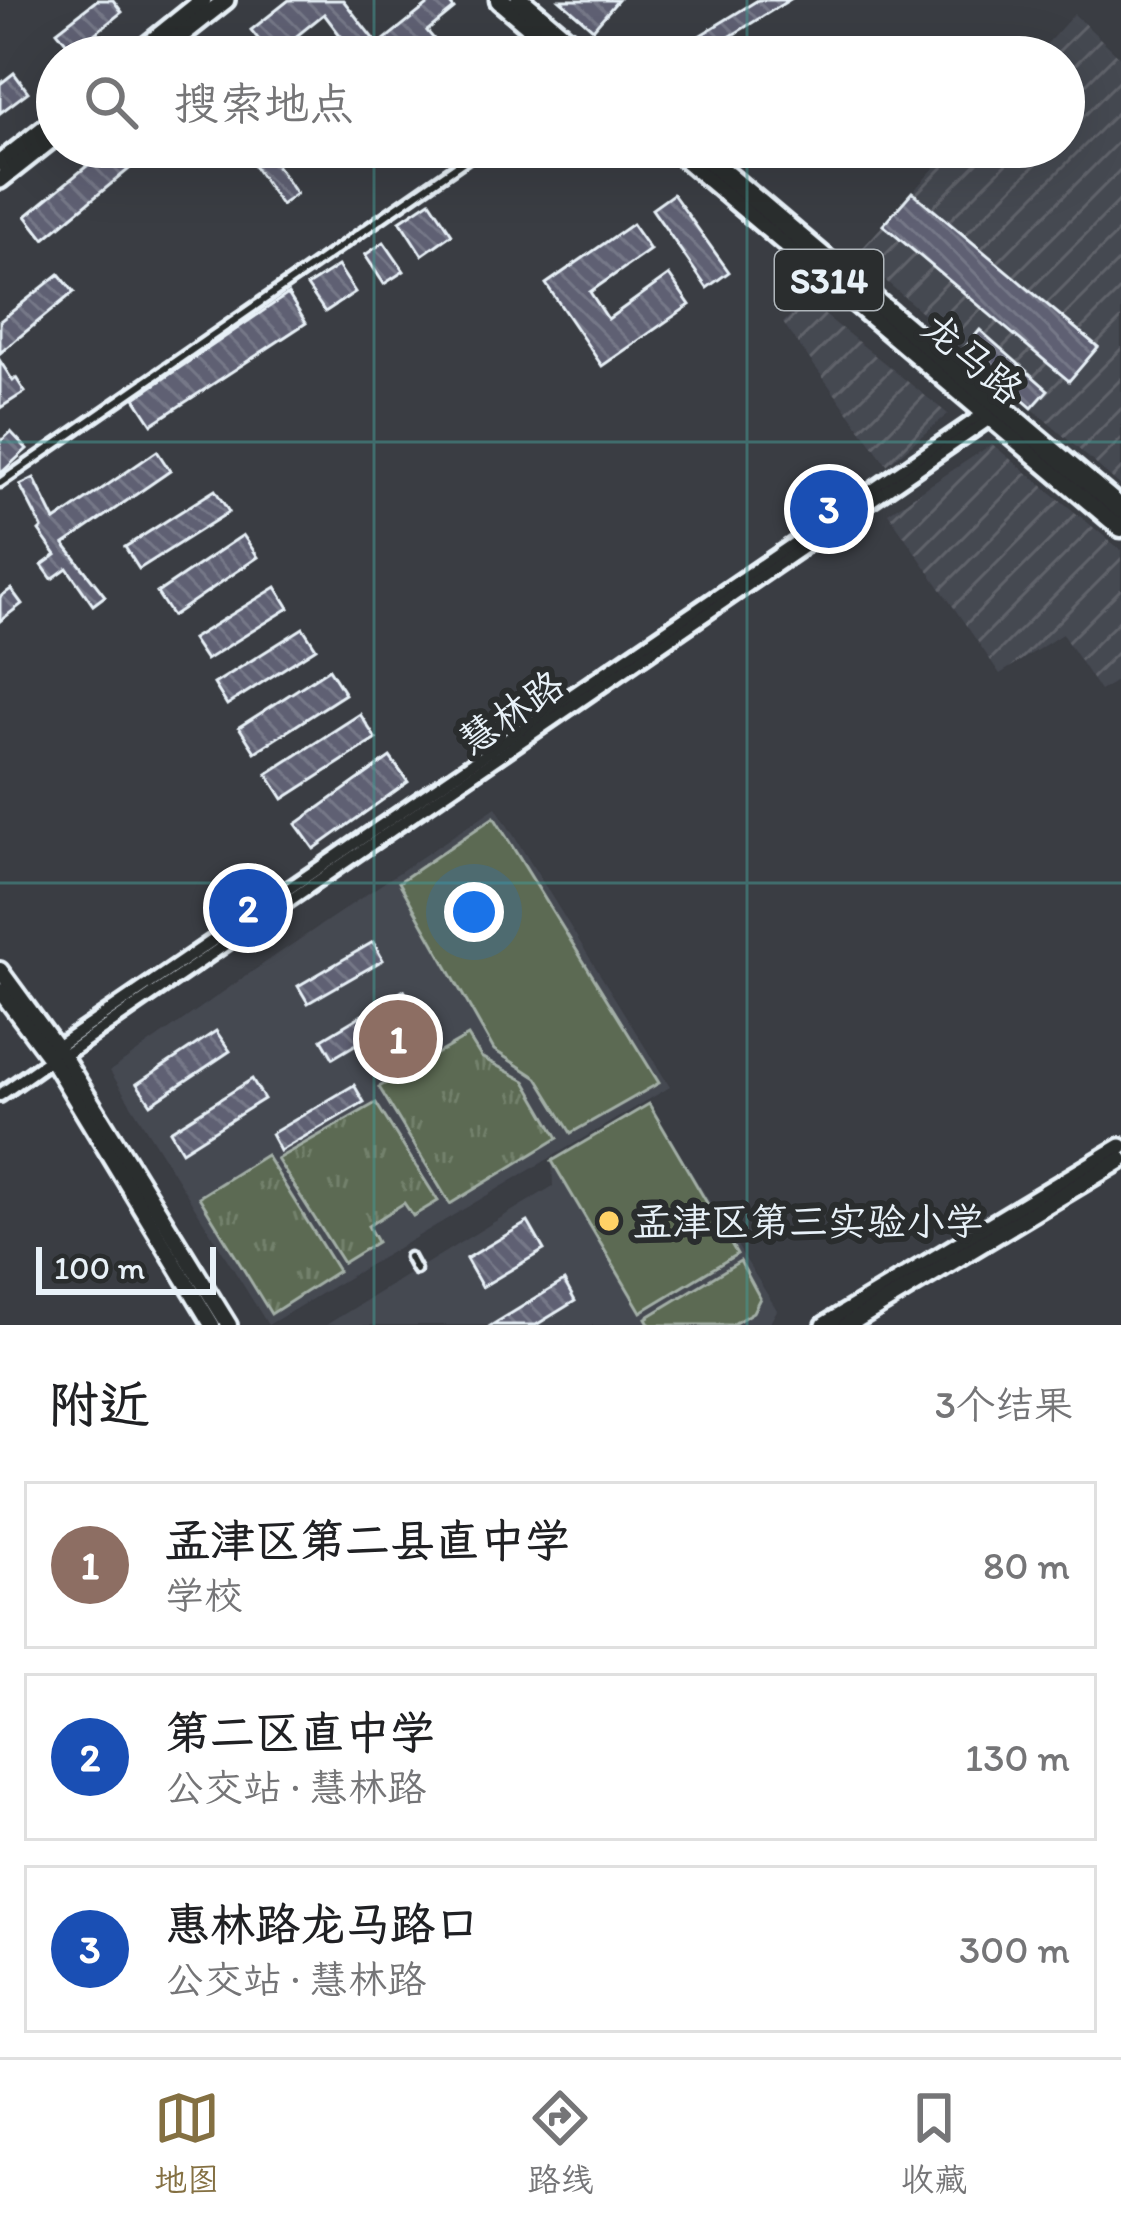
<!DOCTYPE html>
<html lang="zh">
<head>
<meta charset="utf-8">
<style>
	body { margin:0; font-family:Itim,"LXGW WenKai TC",sans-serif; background:#f2f2f2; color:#202124 }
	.scale { position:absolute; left:36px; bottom:30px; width:180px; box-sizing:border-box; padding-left:12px; border:6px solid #e8f1f8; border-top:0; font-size:33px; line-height:42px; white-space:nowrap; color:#e8f1f8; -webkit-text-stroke:9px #2a2d2e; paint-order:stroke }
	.you { position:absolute; left:474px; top:912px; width:42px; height:42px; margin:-30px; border:9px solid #fff; border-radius:50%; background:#1a73e8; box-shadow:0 0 0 18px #1a73e833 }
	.badge { display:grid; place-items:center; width:78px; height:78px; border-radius:50%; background:#847042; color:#fff; font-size:39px; font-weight:700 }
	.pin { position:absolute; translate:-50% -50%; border:6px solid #fff; box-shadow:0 3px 12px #0006 }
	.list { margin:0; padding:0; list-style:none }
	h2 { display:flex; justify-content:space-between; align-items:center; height:156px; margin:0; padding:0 48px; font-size:51px }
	h2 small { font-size:39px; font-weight:400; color:#757577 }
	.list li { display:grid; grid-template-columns:78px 1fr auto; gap:36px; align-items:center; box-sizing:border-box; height:168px; margin:0 24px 24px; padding:0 24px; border:3px solid #e0e0e0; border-radius:0px }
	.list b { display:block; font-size:45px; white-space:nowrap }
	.list p { margin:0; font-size:39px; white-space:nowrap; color:#757577 }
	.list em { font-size:39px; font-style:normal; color:#757577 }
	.icon { flex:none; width:66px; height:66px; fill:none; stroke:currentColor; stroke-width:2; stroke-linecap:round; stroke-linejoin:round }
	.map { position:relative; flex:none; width:1121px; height:1325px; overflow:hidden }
	.search { position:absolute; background:#fff; box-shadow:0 12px 48px #0002; left:36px; right:36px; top:36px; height:132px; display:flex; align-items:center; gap:30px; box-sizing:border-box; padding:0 42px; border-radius:66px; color:#757577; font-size:45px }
	.sheet { height:732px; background:#fff }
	nav { display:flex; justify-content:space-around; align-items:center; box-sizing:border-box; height:168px; border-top:3px solid #e0e0e0; background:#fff; font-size:33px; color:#757577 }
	nav a { display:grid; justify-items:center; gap:6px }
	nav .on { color:#847042 }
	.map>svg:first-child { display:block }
	.built { fill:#454851 }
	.industrial { fill:url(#industrial-furrows) }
	.grass { fill:url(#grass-tufts); stroke:#a2aea6; stroke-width:3 }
	.pitch { fill:#5c6b53; stroke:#a2aea6; stroke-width:3 }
	.building { fill:url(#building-back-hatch); stroke:#e8f1f8; stroke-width:3 }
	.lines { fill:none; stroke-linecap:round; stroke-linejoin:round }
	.service-casing { stroke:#e8f1f8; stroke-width:15 }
	.minor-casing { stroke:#e8f1f8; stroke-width:20 }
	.tertiary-casing { stroke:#e8f1f8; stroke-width:22 }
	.secondary-casing { stroke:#e8f1f8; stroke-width:24 }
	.primary-casing { stroke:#e8f1f8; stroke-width:27 }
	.service { stroke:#2a2d2e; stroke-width:6 }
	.minor { stroke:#2a2d2e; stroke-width:10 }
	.tertiary { stroke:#2a2d2e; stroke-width:14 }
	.secondary { stroke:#2a2d2e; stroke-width:15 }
	.primary { stroke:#2a2d2e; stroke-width:18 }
	.grid { fill:none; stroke:#459590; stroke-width:3; stroke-opacity:0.55 }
	.poi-dot { fill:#ffd166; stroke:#2a2d2e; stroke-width:4.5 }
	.labels { text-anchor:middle; stroke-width:12; stroke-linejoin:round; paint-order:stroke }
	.shield { fill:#2a2d2e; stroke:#afb6bb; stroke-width:3 }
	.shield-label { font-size:36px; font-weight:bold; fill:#e8f1f8 }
	.street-label { font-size:39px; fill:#e8f1f8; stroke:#2a2d2e }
	.poi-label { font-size:39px; fill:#e8f1f8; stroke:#2a2d2e; text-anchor:start }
</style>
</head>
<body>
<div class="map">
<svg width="1121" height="1325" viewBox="0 0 1121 1325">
	<defs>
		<pattern id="industrial-furrows" width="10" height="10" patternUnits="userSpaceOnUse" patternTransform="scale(3)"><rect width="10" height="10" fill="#454851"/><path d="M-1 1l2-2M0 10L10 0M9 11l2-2" fill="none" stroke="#60636b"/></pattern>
		<pattern id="grass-tufts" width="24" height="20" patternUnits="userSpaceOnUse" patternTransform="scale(3)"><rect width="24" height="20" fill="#5c6b53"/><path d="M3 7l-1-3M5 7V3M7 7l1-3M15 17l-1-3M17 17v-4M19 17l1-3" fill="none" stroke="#73816c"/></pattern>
		<pattern id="building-back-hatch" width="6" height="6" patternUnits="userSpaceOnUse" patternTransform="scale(3)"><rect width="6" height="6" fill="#5f6173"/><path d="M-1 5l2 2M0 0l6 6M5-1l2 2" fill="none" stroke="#767888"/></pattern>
	</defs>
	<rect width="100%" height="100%" fill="#3a3d43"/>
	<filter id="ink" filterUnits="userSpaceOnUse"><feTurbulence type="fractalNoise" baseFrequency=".00833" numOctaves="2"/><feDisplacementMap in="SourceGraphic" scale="24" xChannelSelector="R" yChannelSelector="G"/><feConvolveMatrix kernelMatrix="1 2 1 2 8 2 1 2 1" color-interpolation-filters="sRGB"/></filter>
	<g filter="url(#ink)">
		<!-- built -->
		<g class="built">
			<path d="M 496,807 L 670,1087 L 268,1325 L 110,1071 L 266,962 Z"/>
			<path d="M 649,1104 L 777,1310 L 769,1325 L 326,1325 L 553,1186 L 552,1161 Z"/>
		</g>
		<!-- industrial -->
		<g class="industrial">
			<path d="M 1074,14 L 1121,58 L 1121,486 L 856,255 L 953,147 L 1064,147 L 1064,57 L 1035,57 Z"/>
			<path d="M 806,300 L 948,414 L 887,465 L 783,323 Z"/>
			<path d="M 992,444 L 1121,550 L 1121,678 L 1100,691 L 1062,634 L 1000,674 L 888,513 Z"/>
		</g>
		<!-- grass -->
		<g class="grass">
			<path d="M 468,1036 L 481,1057 L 525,1081 L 558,1138 L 450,1204 L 379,1087 Z"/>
			<path d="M 376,1103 L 438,1201 L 413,1216 L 404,1203 L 368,1226 L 377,1242 L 343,1263 L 277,1159 Z"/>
			<path d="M 266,1155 L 338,1271 L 271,1314 L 199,1197 Z"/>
		</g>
		<!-- pitch -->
		<g class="pitch">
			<path d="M 494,817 L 659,1083 L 571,1133 L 537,1078 L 494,1050 L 399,882 Z"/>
			<path d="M 649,1104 L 737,1254 L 641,1312 L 552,1161 Z"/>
			<path d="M 740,1261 L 760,1298 L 753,1312 L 732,1325 L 650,1325 L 646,1318 Z"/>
		</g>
		<!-- building -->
		<g class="building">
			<path d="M 97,0 L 113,0 L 122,12 L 73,51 L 57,31 Z"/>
			<path d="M 289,0 L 343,0 L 378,45 L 434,0 L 447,0 L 454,9 L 427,31 L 439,45 L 425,57 L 328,57 L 346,43 L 324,14 L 272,56 L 251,30 Z"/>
			<path d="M 560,0 L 618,0 L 593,29 Z"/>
			<path d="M 758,0 L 789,0 L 700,55 L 691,41 Z"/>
			<path d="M 14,73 L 28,92 L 0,113 L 0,84 Z"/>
			<path d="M 110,147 L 156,147 L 44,239 L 26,216 Z"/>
			<path d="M 241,147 L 264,147 L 296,194 L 281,205 Z"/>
			<path d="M 912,192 L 1098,347 L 1069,381 L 883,225 Z"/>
			<path d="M 673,194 L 729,272 L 707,288 L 652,209 Z"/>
			<path d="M 430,201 L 452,234 L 422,255 L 400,221 Z"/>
			<path d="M 632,224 L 650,250 L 590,292 L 608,319 L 669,275 L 690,305 L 602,366 L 546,284 Z"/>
			<path d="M 384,242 L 404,271 L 384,284 L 365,255 Z"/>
			<path d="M 338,266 L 355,292 L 325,312 L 307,286 Z"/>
			<path d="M 59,274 L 74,292 L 0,353 L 0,321 Z"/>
			<path d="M 288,294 L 306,323 L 152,424 L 135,398 Z"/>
			<path d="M 980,330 L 1048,390 L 1032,408 L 964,349 Z"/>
			<path d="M 0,361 L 13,381 L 16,378 L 25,392 L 0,408 Z"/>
			<path d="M 11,432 L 27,449 L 0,474 L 0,442 Z"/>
			<path d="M 157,451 L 170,471 L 64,544 L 105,596 L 93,605 L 67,568 L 52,579 L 42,565 L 56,555 L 39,531 L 42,528 L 20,485 L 34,478 L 55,521 Z"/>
			<path d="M 215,490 L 229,512 L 139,569 L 125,547 Z"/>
			<path d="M 243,535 L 258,557 L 172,616 L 157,593 Z"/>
			<path d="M 276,587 L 289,608 L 206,660 L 192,639 Z"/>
			<path d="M 11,589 L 22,604 L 0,621 L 0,597 Z"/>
			<path d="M 303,628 L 316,648 L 227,705 L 214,684 Z"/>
			<path d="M 329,669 L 345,694 L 255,752 L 239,727 Z"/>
			<path d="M 360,714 L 376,739 L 283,799 L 267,774 Z"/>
			<path d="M 390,757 L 408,782 L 314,849 L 296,824 Z"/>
			<path d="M 373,942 L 383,960 L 308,1003 L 298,986 Z"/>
			<path d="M 404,990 L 415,1009 L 333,1058 L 322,1039 Z"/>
			<path d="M 216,1031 L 230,1051 L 151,1104 L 137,1084 Z"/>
			<path d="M 252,1079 L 264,1099 L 182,1151 L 170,1131 Z"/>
			<path d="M 354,1085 L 364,1102 L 280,1151 L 271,1134 Z"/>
			<path d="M 528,1222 L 544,1250 L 482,1287 L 466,1259 Z"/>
			<path d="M 564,1281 L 575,1301 L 536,1325 L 492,1325 Z"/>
		</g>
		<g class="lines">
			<!-- service casing -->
			<g class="service-casing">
				<g id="service">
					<path d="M 0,483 L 484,147"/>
					<path d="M 409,1257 L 416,1270"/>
				</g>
			</g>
			<!-- minor casing -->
			<g class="minor-casing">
				<g id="minor">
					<path d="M 55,1051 L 57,1047 L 989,410"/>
					<path d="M 0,1095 L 51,1059 L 63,1056 L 993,417"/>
				</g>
			</g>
			<!-- tertiary casing -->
			<g class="tertiary-casing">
				<g id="tertiary">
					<path d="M 0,970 L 63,1056 L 229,1325"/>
					<path d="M 0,991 L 51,1059 L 212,1325"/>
				</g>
			</g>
			<!-- secondary casing -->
			<g class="secondary-casing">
				<g id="secondary">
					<path d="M 132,57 L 203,0"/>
					<path d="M 154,57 L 226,0"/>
					<path d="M 0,163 L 57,118"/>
					<path d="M 0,180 L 57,135"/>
					<path d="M 825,1325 L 1121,1147"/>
					<path d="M 847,1325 L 1121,1160"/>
				</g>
			</g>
			<!-- primary casing -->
			<g class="primary-casing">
				<g id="primary">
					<path d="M 500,0 L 567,57"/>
					<path d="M 520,0 L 587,57"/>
					<path d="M 673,147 L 1121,527"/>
					<path d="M 693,147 L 1121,509"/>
				</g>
			</g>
			<!-- service -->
			<use href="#service" class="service"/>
			<!-- minor -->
			<use href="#minor" class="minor"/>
			<!-- tertiary -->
			<use href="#tertiary" class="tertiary"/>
			<!-- secondary -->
			<use href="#secondary" class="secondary"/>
			<!-- primary -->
			<use href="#primary" class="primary"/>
		</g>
	</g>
	<!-- grid -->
	<path class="grid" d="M 374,0 L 374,57M 747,0 L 747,57M 374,147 L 374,1325M 747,147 L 747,1325M 0,442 L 1121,442M 0,883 L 1121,883"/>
	<!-- markers -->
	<circle class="poi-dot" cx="609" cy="1221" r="12"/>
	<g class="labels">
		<!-- shield labels -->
		<rect class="shield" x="775" y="250" width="108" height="60" rx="9"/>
		<g class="shield-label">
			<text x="829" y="293">S314</text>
		</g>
		<!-- street labels -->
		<g class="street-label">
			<text transform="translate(973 358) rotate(40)" y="14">龙马路</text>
			<text transform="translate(511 712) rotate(-34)" y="14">慧林路</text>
		</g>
		<!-- poi labels -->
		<g class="poi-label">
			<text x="633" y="1235">孟津区第三实验小学</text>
		</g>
	</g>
</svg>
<div class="scale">100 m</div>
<div class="you"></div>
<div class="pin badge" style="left:398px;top:1039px;background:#8d6e63">1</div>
<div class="pin badge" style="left:248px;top:908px;background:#1a4fb4">2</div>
<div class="pin badge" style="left:829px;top:509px;background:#1a4fb4">3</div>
<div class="search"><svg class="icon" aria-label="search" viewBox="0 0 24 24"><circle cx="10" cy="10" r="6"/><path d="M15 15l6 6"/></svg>搜索地点</div>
</div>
<section class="sheet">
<h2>附近<small>3个结果</small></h2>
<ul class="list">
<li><span class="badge" style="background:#8d6e63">1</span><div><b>孟津区第二县直中学</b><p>学校</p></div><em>80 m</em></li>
<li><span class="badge" style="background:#1a4fb4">2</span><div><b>第二区直中学</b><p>公交站 · 慧林路</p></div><em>130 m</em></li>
<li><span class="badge" style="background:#1a4fb4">3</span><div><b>惠林路龙马路口</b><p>公交站 · 慧林路</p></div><em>300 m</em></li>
</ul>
</section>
<nav>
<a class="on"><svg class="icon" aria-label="map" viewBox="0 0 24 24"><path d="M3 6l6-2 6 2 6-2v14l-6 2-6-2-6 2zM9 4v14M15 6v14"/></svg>地图</a>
<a><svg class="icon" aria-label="directions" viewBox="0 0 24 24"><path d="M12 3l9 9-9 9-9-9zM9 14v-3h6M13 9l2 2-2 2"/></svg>路线</a>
<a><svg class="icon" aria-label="saved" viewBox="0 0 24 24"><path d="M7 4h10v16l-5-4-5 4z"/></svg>收藏</a>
</nav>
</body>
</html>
